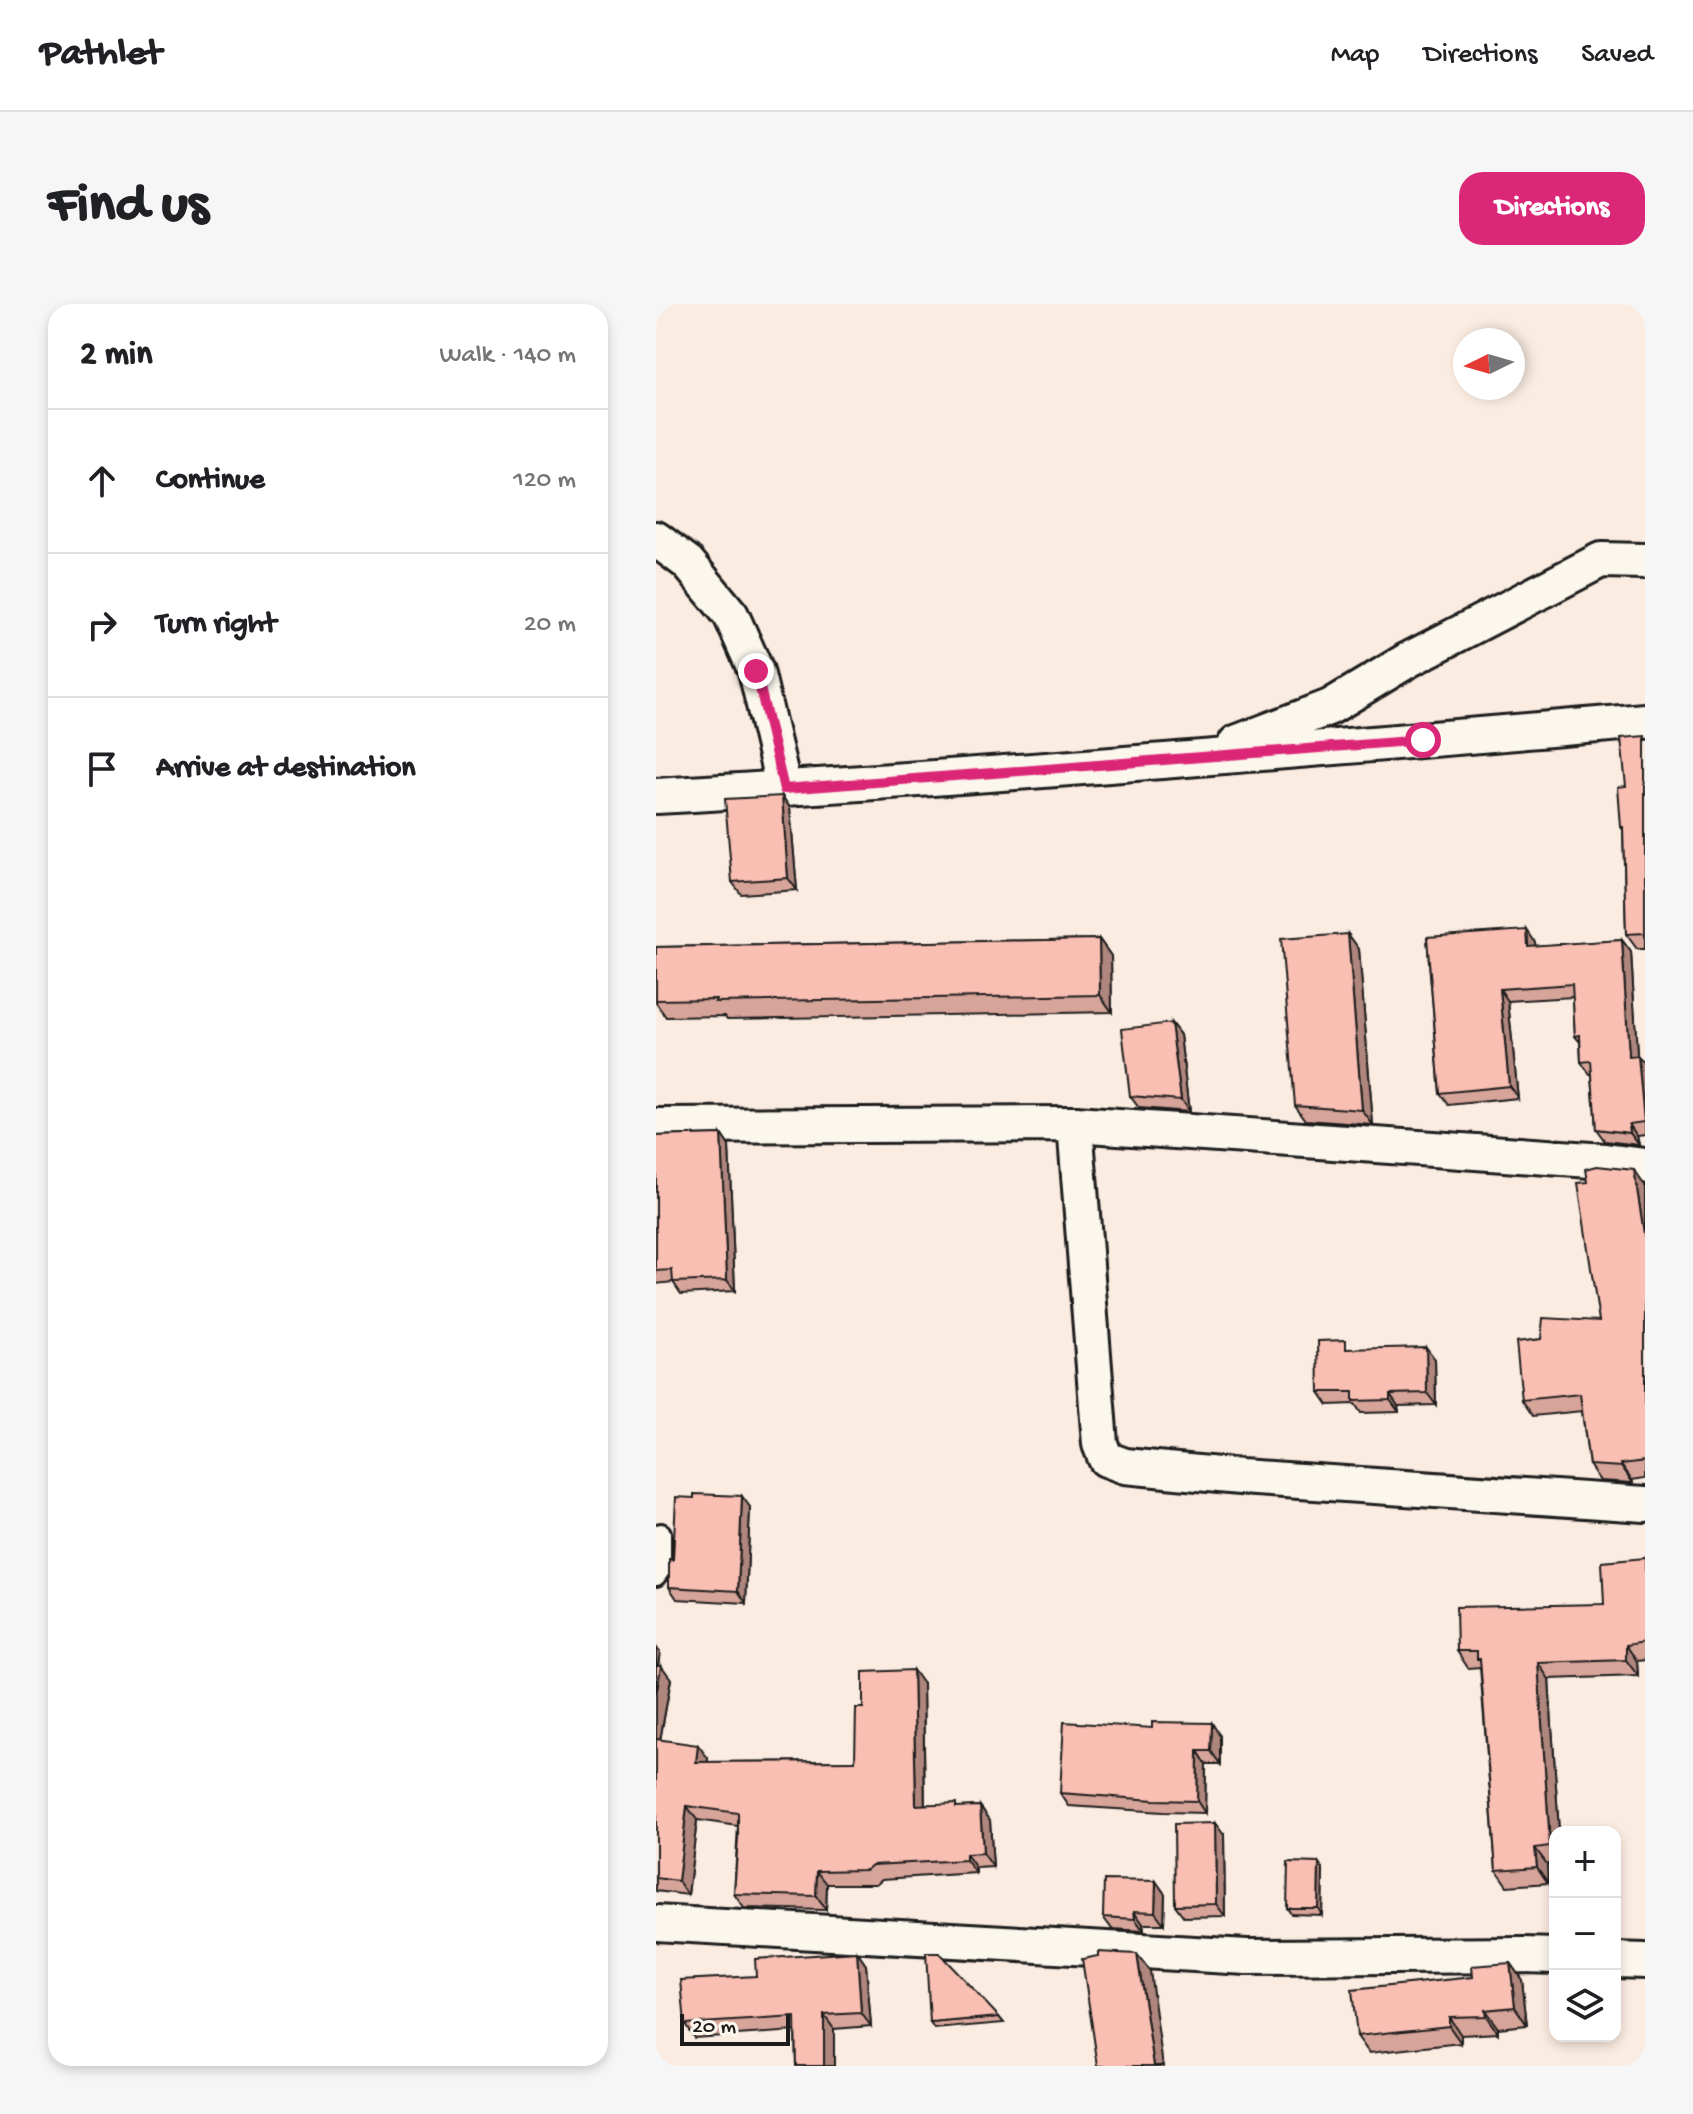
<!DOCTYPE html>
<html lang="en">
<head>
<meta charset="utf-8">
<style>
	body { margin:0; font-family:"Gochi Hand",sans-serif; background:#f6f6f6; color:#202124 }
	.controls { position:absolute; right:24px; bottom:24px; display:grid; overflow:hidden; border-radius:16px; box-shadow:0 4px 12px #0003 }
	.controls button { width:72px; height:72px; display:grid; place-items:center; padding:0; border:0; border-bottom:2px solid #e0e0e0; background:#fff; color:#202124; font:40px sans-serif }
	.compass { position:absolute; left:797px; top:24px; width:72px; height:72px; border-radius:50%; background:#fff; box-shadow:0 4px 12px #0003; rotate:265deg }
	.scale { position:absolute; left:24px; bottom:20px; width:110px; box-sizing:border-box; padding-left:8px; border:4px solid #1c1c1c; border-top:0; font-size:22px; line-height:28px; white-space:nowrap; color:#1c1c1c; -webkit-text-stroke:6px #fbf7ec; paint-order:stroke }
	.stop { position:absolute; width:24px; height:24px; margin:-18px; border:6px solid #db2777; border-radius:50%; background:#fff }
	.stop.end { background:#db2777; border-color:#fff; box-shadow:0 2px 8px #0008 }
	.list { margin:0; padding:0; list-style:none }
	h2 { display:flex; justify-content:space-between; align-items:center; height:104px; margin:0; padding:0 32px; font-size:34px }
	h2 small { font-size:26px; font-weight:400; color:#757577 }
	.list li { display:grid; grid-template-columns:52px 1fr auto; gap:24px; align-items:center; box-sizing:border-box; height:144px; padding:0 32px; border-top:2px solid #e0e0e0 }
	.list b { display:block; font-size:30px; white-space:nowrap }
	.list em { font-size:26px; font-style:normal; color:#757577 }
	.icon { flex:none; width:44px; height:44px; fill:none; stroke:currentColor; stroke-width:2; stroke-linecap:round; stroke-linejoin:round }
	.map { position:relative; flex:none; width:989px; height:1762px; overflow:hidden; border-radius:24px }
	header { display:flex; align-items:center; gap:48px; box-sizing:border-box; height:112px; padding:0 40px; background:#fff; border-bottom:2px solid #e0e0e0 }
	header strong { font-size:38px }
	nav { display:flex; gap:44px; margin-inline-start:auto; font-size:28px }
	.intro { display:flex; align-items:center; justify-content:space-between; box-sizing:border-box; height:192px; padding:0 48px }
	h1 { margin:0; font-size:56px }
	.button { padding:20px 36px; border-radius:24px; background:#db2777; color:#fff; font-size:28px; font-weight:700 }
	main { display:flex; gap:48px; padding:0 48px }
	aside { flex:1; background:#fff; border-radius:24px; box-shadow:0 4px 12px #0003 }
	.map>svg:first-child { display:block }
	.lines { fill:none; stroke-linecap:round; stroke-linejoin:round }
	.service-casing { stroke:#1c1c1c; stroke-width:24 }
	.minor-casing { stroke:#1c1c1c; stroke-width:40 }
	.service { stroke:#fbf7ec; stroke-width:18 }
	.minor { stroke:#fbf7ec; stroke-width:34 }
	.wall { fill:#d7a49a; stroke:#1c1c1c; stroke-width:2 }
	.shaded-wall { fill:#af867d; stroke:#1c1c1c; stroke-width:2 }
	.building { fill:#fabfb3; stroke:#1c1c1c; stroke-width:2 }
	.route { stroke:#db2777; stroke-width:10 }
</style>
</head>
<body>
<header>
<strong>Pathlet</strong>
<nav><a>Map</a><a>Directions</a><a>Saved</a></nav>
</header>
<div class="intro"><h1>Find us</h1><a class="button">Directions</a></div>
<main>
<aside>
<h2>2 min<small>Walk · 140 m</small></h2>
<ul class="list">
<li><svg class="icon" aria-label="ahead" viewBox="0 0 24 24"><path d="M12 20V5M6 11l6-6 6 6"/></svg><div><b>Continue</b></div><em>120 m</em></li>
<li><svg class="icon" aria-label="right" viewBox="0 0 24 24"><path d="M7 20v-9h11M14 6l5 5-5 5"/></svg><div><b>Turn right</b></div><em>20 m</em></li>
<li><svg class="icon" aria-label="arrive" viewBox="0 0 24 24"><path d="M6 21V4h12l-3 4 3 4H6"/></svg><div><b>Arrive at destination</b></div></li>
</ul>
</aside>
<div class="map">
<svg width="989" height="1762" viewBox="0 0 989 1762">
	<rect width="100%" height="100%" fill="#fbece1"/>
	<filter id="ink" filterUnits="userSpaceOnUse"><feTurbulence type="fractalNoise" baseFrequency=".0125" numOctaves="2"/><feDisplacementMap in="SourceGraphic" scale="16" xChannelSelector="R" yChannelSelector="G"/><feConvolveMatrix kernelMatrix="1 2 1 2 8 2 1 2 1" color-interpolation-filters="sRGB"/></filter>
	<g filter="url(#ink)">
		<g class="lines">
			<!-- service casing -->
			<g class="service-casing">
				<path id="service" d="M 0,1272 L 5,1265 L 5,1229"/>
			</g>
			<!-- minor casing -->
			<g class="minor-casing">
				<g id="minor">
					<path d="M 0,235 L 32,259 L 75,311 L 100,367 L 128,485"/>
					<path d="M 580,439 L 674,403 L 752,356 L 945,256 L 989,257"/>
					<path d="M 0,492 C 330,473 660,445 989,417"/>
					<path d="M 419,820 L 444,1140 L 450,1155 L 469,1162 L 584,1173 L 989,1200"/>
					<path d="M 0,822 L 419,820 L 949,857 L 989,862"/>
					<path d="M 0,1619 L 591,1653 L 868,1651 L 899,1652"/>
					<path d="M 959,1656 L 989,1657"/>
				</g>
			</g>
			<!-- service -->
			<use href="#service" class="service"/>
			<!-- minor -->
			<use href="#minor" class="minor"/>
		</g>
		<!-- wall -->
		<g class="wall">
			<path d="M 989,432 L 989,645 L 981,645 L 970,630 L 967,526 L 965,523 L 970,482 Z"/>
			<path d="M 126,492 L 134,504 L 141,586 L 85,590 L 76,578 Z"/>
			<path d="M 692,630 L 703,645 L 717,821 L 650,816 L 639,801 Z"/>
			<path d="M 771,633 L 879,638 L 879,642 L 966,636 L 975,648 L 981,752 L 982,752 L 989,761 L 989,831 L 981,832 L 983,841 L 949,837 L 940,825 L 936,770 L 934,770 L 925,758 L 924,738 L 919,732 L 917,693 L 852,697 L 862,794 L 793,801 L 784,789 Z"/>
			<path d="M 443,635 L 455,652 L 456,708 L 71,715 L 69,712 L 10,713 L 0,699 L 0,643 Z"/>
			<path d="M 515,719 L 524,731 L 533,808 L 483,804 L 474,792 Z"/>
			<path d="M 65,830 L 73,842 L 79,987 L 25,990 L 17,978 L 0,980 L 0,832 Z"/>
			<path d="M 989,882 L 989,1174 L 976,1176 L 977,1179 L 944,1177 L 933,1161 L 926,1107 L 877,1112 L 866,1096 L 943,1017 Z"/>
			<path d="M 697,1045 L 779,1055 L 780,1101 L 742,1102 L 743,1108 L 705,1109 L 699,1100 L 672,1101 L 663,1088 Z"/>
			<path d="M 38,1194 L 94,1203 L 90,1299 L 21,1295 L 13,1283 L 17,1256 Z"/>
			<path d="M 989,1254 L 989,1356 L 981,1357 L 982,1372 L 893,1375 L 903,1528 L 899,1528 L 899,1559 L 891,1560 L 892,1579 L 851,1582 L 840,1566 L 824,1363 L 812,1364 L 801,1347 L 948,1300 Z"/>
			<path d="M 0,1343 L 4,1349 L 2,1361 L 15,1375 L 4,1436 L 52,1454 L 51,1458 L 199,1457 L 207,1404 L 267,1380 L 269,1500 L 303,1503 L 324,1502 L 334,1516 L 337,1563 L 320,1564 L 320,1569 L 226,1575 L 220,1580 L 171,1580 L 170,1606 L 88,1604 L 78,1590 L 82,1522 L 41,1516 L 32,1591 L 0,1587 Z"/>
			<path d="M 564,1432 L 564,1460 L 550,1460 L 549,1509 L 507,1508 L 413,1502 L 404,1489 Z"/>
			<path d="M 568,1531 L 569,1612 L 528,1613 L 519,1601 Z"/>
			<path d="M 667,1565 L 666,1611 L 635,1610 L 631,1604 Z"/>
			<path d="M 509,1590 L 508,1620 L 487,1620 L 488,1627 L 456,1625 L 447,1613 Z"/>
			<path d="M 201,1648 L 210,1661 L 215,1722 L 178,1725 L 178,1762 L 140,1762 L 139,1727 L 38,1734 L 29,1720 L 100,1672 Z"/>
			<path d="M 854,1659 L 866,1676 L 871,1721 L 842,1724 L 842,1729 L 805,1731 L 805,1739 L 713,1749 L 701,1732 L 817,1673 Z"/>
			<path d="M 343,1713 L 348,1719 L 278,1725 L 274,1719 Z"/>
		</g>
		<!-- shaded-wall -->
		<g class="shaded-wall">
			<path d="M 126,492 L 134,504 L 141,586 L 132,574 Z"/>
			<path d="M 871,626 L 879,638 L 880,654 L 872,642 Z"/>
			<path d="M 692,630 L 703,645 L 717,821 L 706,806 Z"/>
			<path d="M 443,635 L 455,652 L 456,708 L 444,691 Z"/>
			<path d="M 966,636 L 975,648 L 982,765 L 973,753 Z"/>
			<path d="M 844,685 L 852,697 L 862,794 L 853,782 Z"/>
			<path d="M 515,719 L 524,731 L 533,808 L 525,796 Z"/>
			<path d="M 982,752 L 989,761 L 989,820 L 988,818 Z"/>
			<path d="M 973,820 L 981,832 L 983,841 L 974,829 Z"/>
			<path d="M 65,830 L 73,842 L 79,987 L 71,976 Z"/>
			<path d="M 978,866 L 989,882 L 989,936 Z"/>
			<path d="M 770,1043 L 779,1055 L 780,1101 L 771,1089 Z"/>
			<path d="M 734,1090 L 742,1102 L 743,1108 L 734,1096 Z"/>
			<path d="M 965,1160 L 976,1176 L 977,1179 L 966,1163 Z"/>
			<path d="M 86,1192 L 94,1203 L 90,1299 L 82,1287 Z"/>
			<path d="M 970,1341 L 981,1357 L 982,1372 L 970,1356 Z"/>
			<path d="M 0,1343 L 4,1349 L 0,1372 Z"/>
			<path d="M 882,1359 L 893,1375 L 903,1528 L 899,1528 L 899,1550 L 894,1542 Z"/>
			<path d="M 5,1361 L 15,1375 L 2,1448 L 0,1445 L 0,1392 Z"/>
			<path d="M 257,1366 L 267,1380 L 269,1515 L 260,1501 Z"/>
			<path d="M 556,1419 L 564,1432 L 564,1460 L 555,1447 Z"/>
			<path d="M 42,1441 L 52,1454 L 50,1472 L 40,1458 Z"/>
			<path d="M 542,1447 L 550,1460 L 549,1509 L 541,1497 Z"/>
			<path d="M 31,1502 L 41,1516 L 32,1591 L 22,1577 Z"/>
			<path d="M 324,1502 L 334,1516 L 337,1563 L 327,1549 Z"/>
			<path d="M 559,1519 L 568,1531 L 569,1612 L 560,1600 Z"/>
			<path d="M 879,1544 L 891,1560 L 892,1579 L 881,1563 Z"/>
			<path d="M 310,1550 L 320,1564 L 320,1569 L 310,1556 Z"/>
			<path d="M 663,1559 L 667,1565 L 666,1611 L 662,1604 Z"/>
			<path d="M 161,1567 L 171,1580 L 170,1606 L 160,1592 Z"/>
			<path d="M 500,1577 L 509,1590 L 508,1620 L 499,1608 Z"/>
			<path d="M 478,1607 L 487,1620 L 488,1627 L 479,1615 Z"/>
			<path d="M 201,1648 L 210,1661 L 215,1722 L 205,1709 Z"/>
			<path d="M 481,1650 L 494,1667 L 507,1762 L 498,1762 Z"/>
			<path d="M 854,1659 L 866,1676 L 871,1721 L 859,1703 Z"/>
			<path d="M 829,1706 L 842,1724 L 842,1729 L 830,1712 Z"/>
			<path d="M 168,1711 L 178,1725 L 178,1762 L 168,1762 Z"/>
			<path d="M 793,1713 L 805,1731 L 805,1739 L 793,1722 Z"/>
		</g>
		<!-- building -->
		<g class="building">
			<path d="M 989,432 L 989,629 L 970,630 L 967,523 L 965,523 L 962,483 L 970,482 L 965,434 Z"/>
			<path d="M 126,492 L 132,574 L 76,578 L 69,495 Z"/>
			<path d="M 871,626 L 872,642 L 966,636 L 973,753 L 982,752 L 988,818 L 973,820 L 974,829 L 940,825 L 935,757 L 925,758 L 924,731 L 919,732 L 916,680 L 844,685 L 853,782 L 784,789 L 771,633 Z"/>
			<path d="M 692,630 L 706,806 L 639,801 L 625,635 Z"/>
			<path d="M 443,635 L 444,691 L 59,698 L 60,695 L 0,696 L 0,643 Z"/>
			<path d="M 515,719 L 525,796 L 474,792 L 466,725 Z"/>
			<path d="M 65,830 L 71,976 L 17,978 L 16,966 L 0,967 L 0,832 Z"/>
			<path d="M 941,862 L 978,866 L 989,936 L 989,1157 L 965,1160 L 966,1163 L 933,1161 L 924,1090 L 866,1096 L 860,1038 L 885,1035 L 887,1014 L 943,1017 L 922,879 L 932,878 L 930,865 Z"/>
			<path d="M 690,1036 L 690,1045 L 770,1043 L 771,1089 L 734,1090 L 734,1096 L 697,1097 L 697,1088 L 663,1088 L 662,1037 Z"/>
			<path d="M 38,1190 L 86,1192 L 82,1287 L 13,1283 L 13,1255 L 17,1256 L 20,1193 L 38,1194 Z"/>
			<path d="M 989,1254 L 989,1338 L 970,1341 L 970,1356 L 882,1359 L 894,1542 L 879,1544 L 881,1563 L 840,1566 L 824,1355 L 821,1355 L 821,1347 L 801,1347 L 800,1303 L 948,1300 L 946,1258 Z"/>
			<path d="M 0,1361 L 5,1361 L 0,1392 Z"/>
			<path d="M 257,1366 L 260,1501 L 300,1499 L 300,1503 L 324,1502 L 327,1549 L 310,1550 L 310,1556 L 216,1561 L 210,1566 L 161,1567 L 160,1592 L 78,1590 L 82,1534 L 82,1509 L 31,1502 L 22,1577 L 0,1574 L 0,1435 L 42,1441 L 40,1458 L 199,1457 L 200,1404 L 207,1404 L 207,1368 Z"/>
			<path d="M 408,1418 L 496,1424 L 496,1418 L 556,1419 L 555,1447 L 542,1447 L 541,1497 L 498,1496 L 404,1489 Z"/>
			<path d="M 559,1519 L 560,1600 L 519,1601 L 518,1520 Z"/>
			<path d="M 632,1558 L 663,1559 L 662,1604 L 631,1604 Z"/>
			<path d="M 448,1576 L 500,1577 L 499,1608 L 478,1607 L 479,1615 L 447,1613 Z"/>
			<path d="M 201,1648 L 205,1709 L 168,1711 L 168,1762 L 140,1762 L 139,1713 L 29,1720 L 25,1676 L 100,1672 L 99,1655 Z"/>
			<path d="M 442,1648 L 481,1650 L 498,1762 L 442,1762 L 426,1655 L 442,1652 Z"/>
			<path d="M 270,1649 L 283,1649 L 343,1713 L 274,1719 Z"/>
			<path d="M 854,1659 L 859,1703 L 829,1706 L 830,1712 L 793,1713 L 793,1722 L 701,1732 L 696,1686 L 817,1673 L 816,1662 Z"/>
		</g>
	</g>
	<g class="lines" filter="url(#ink)">
		<!-- route -->
		<path class="route" d="M 100,367 L 128,485 L 767,436"/>
	</g>
</svg>
<div class="controls">
<button>+</button>
<button>−</button>
<button><svg class="icon" aria-label="layers" viewBox="0 0 24 24"><path d="M12 4l9 5-9 5-9-5zM3 14l9 5 9-5"/></svg></button>
</div>
<svg class="compass" viewBox="-18 -18 36 36"><path d="M0-13l5 13h-10z" fill="#e53935"/><path d="M0 13l5-13h-10z" fill="#757577"/></svg>
<div class="scale">20 m</div>
<div class="stop" style="left:767px;top:436px"></div>
<div class="stop end" style="left:100px;top:367px"></div>
</div>
</main>
</body>
</html>
